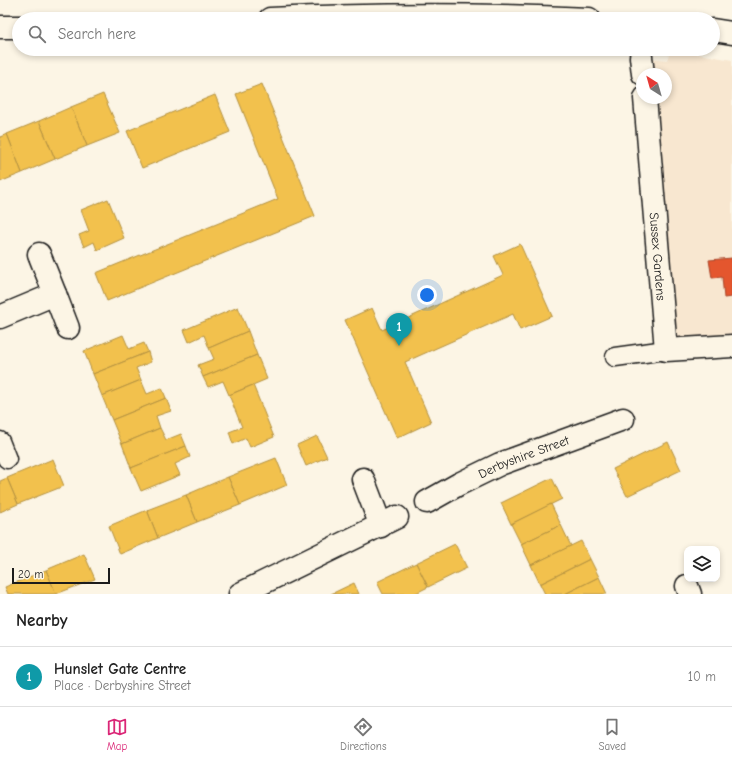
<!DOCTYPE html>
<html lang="en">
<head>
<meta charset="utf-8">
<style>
	body { margin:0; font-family:"Comic Neue",sans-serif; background:#f6f6f6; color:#222 }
	.controls { position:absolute; right:12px; bottom:12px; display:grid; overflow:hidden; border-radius:8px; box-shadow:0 2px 6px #0003 }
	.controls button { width:36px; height:36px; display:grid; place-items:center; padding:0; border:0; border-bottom:1px solid #e0e0e0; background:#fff; color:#222; font:20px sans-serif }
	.compass { position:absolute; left:636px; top:68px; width:36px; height:36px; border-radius:50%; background:#fff; box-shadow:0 2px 6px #0003; rotate:323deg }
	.scale { position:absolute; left:12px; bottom:10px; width:98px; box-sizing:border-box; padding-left:4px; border:2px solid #1c1c1c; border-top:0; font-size:11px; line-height:14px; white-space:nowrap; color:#1c1c1c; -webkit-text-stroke:3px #fcf5e5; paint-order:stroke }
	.you { position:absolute; left:427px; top:295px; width:14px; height:14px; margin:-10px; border:3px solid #fff; border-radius:50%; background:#1a73e8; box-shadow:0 0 0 6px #1a73e833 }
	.badge { display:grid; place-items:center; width:26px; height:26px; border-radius:50%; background:#db2777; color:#fff; font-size:13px; font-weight:700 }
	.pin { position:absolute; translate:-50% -33px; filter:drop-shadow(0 1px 2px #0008) }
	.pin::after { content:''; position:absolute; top:21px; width:14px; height:12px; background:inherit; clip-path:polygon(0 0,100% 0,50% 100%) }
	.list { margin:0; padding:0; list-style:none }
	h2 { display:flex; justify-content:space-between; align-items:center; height:52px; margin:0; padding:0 16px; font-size:17px }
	h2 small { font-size:13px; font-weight:400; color:#767676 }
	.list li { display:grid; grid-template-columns:26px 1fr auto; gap:12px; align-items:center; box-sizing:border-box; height:60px; padding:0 16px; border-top:1px solid #e0e0e0 }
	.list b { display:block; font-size:15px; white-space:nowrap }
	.list p { margin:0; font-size:13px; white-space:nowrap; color:#767676 }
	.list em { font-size:13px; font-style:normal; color:#767676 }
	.icon { flex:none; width:22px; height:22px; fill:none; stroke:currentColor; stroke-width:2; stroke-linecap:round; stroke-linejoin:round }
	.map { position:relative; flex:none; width:732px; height:594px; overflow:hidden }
	.search { position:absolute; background:#fff; box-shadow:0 2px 6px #0003; left:12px; right:12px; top:12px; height:44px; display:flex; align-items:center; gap:10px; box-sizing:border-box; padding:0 14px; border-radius:22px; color:#767676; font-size:15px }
	.sheet { height:112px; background:#fff }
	nav { display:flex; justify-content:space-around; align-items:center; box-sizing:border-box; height:56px; border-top:1px solid #e0e0e0; background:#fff; font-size:11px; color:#767676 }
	nav a { display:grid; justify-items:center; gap:2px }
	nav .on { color:#db2777 }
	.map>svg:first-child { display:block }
	.built { fill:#f8e7d0 }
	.homes { fill:#f2c14e; stroke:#b2903f }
	.shops { fill:#e4572e; stroke:#a84529 }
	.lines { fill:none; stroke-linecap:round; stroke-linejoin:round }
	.service-casing { stroke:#1c1c1c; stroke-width:21 }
	.pedestrian-casing { stroke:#1c1c1c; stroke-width:25 }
	.minor-casing { stroke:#1c1c1c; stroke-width:25 }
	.primary-casing { stroke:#1c1c1c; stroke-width:25 }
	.service { stroke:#fcf5e5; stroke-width:18 }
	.pedestrian { stroke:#fcf5e5; stroke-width:22 }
	.minor { stroke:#fcf5e5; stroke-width:22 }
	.primary { stroke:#fcf5e5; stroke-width:22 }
	.labels { text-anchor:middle; stroke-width:4; stroke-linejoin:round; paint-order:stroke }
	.street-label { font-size:13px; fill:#1c1c1c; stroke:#fcf5e5 }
</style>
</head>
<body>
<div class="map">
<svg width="732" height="594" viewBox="0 0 732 594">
	<rect width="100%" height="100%" fill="#fcf5e5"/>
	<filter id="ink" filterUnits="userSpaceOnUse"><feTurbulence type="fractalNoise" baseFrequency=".025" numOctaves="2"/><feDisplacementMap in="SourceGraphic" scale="8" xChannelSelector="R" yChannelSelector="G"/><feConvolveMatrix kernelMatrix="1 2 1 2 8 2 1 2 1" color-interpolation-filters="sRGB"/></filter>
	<g filter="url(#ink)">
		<!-- built -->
		<path class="built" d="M 671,49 L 732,60 L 732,346 L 666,350 L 645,98 L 666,98 L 666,74 L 643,74 L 641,57 L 667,60 Z"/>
		<!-- homes -->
		<g class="homes">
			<path d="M 262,84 L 315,216 L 107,301 L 96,273 L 278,199 L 236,94 Z"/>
			<path d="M 103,94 L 120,133 L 87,146 L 71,107 Z"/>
			<path d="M 215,95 L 230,132 L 142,168 L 127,131 Z"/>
			<path d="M 71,107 L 87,146 L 55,159 L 39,121 Z"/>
			<path d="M 39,121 L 55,159 L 22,173 L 7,134 Z"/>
			<path d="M 7,134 L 22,173 L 0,182 L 0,137 Z"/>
			<path d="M 108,199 L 124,238 L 97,250 L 94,242 L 84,247 L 79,235 L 89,231 L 81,210 Z"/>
			<path d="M 520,244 L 552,316 L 520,330 L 513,314 L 405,362 L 431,422 L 397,438 L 345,320 L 372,308 L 382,330 L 503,275 L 494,256 Z"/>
			<path d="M 238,307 L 248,331 L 209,348 L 204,335 L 189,342 L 184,330 Z"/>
			<path d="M 248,331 L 257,355 L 203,377 L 198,365 L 214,359 L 209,348 Z"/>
			<path d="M 123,335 L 129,349 L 144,343 L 148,352 L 93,374 L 84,351 Z"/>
			<path d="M 148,352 L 151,362 L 136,368 L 141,380 L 102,396 L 93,374 Z"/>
			<path d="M 257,355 L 267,379 L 229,395 L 223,381 L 208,387 L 203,377 Z"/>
			<path d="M 141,380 L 147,394 L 162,388 L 166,398 L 112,420 L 102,396 Z"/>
			<path d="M 253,385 L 274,437 L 250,447 L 246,438 L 233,444 L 229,432 L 242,427 L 229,395 Z"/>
			<path d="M 166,398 L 171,411 L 156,416 L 160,428 L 122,444 L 112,420 Z"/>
			<path d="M 160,428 L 166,440 L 181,434 L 186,446 L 131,468 L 122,444 Z"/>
			<path d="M 317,436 L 327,457 L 306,466 L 297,445 Z"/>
			<path d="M 668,442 L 681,470 L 627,496 L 613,469 Z"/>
			<path d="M 186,446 L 190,457 L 175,464 L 180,475 L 141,491 L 131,468 Z"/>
			<path d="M 276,458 L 287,485 L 240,505 L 228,477 Z"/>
			<path d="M 53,459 L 64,486 L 18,504 L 7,478 Z"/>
			<path d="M 228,477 L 240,505 L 197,522 L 186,495 Z"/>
			<path d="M 7,478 L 18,504 L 0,512 L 0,481 Z"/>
			<path d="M 552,478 L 562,499 L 511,524 L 501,503 Z"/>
			<path d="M 186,495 L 197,522 L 158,538 L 147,510 Z"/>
			<path d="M 551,504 L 561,525 L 521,544 L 511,524 Z"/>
			<path d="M 147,510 L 158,538 L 120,554 L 109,526 Z"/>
			<path d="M 561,525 L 571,546 L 531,565 L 521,544 Z"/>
			<path d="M 581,541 L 590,559 L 540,584 L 531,565 Z"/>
			<path d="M 455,544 L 467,568 L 428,587 L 416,563 Z"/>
			<path d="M 84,554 L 95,579 L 56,594 L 46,570 Z"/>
			<path d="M 590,559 L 599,577 L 565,594 L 545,594 L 540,584 Z"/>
			<path d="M 416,563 L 428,587 L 414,594 L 383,594 L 377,582 Z"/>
			<path d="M 46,570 L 56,594 L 8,594 L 5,587 Z"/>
			<path d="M 599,577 L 607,594 L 565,594 Z"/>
			<path d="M 354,583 L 359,594 L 331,594 Z"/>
		</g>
		<!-- shops -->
		<path class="shops" d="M 732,258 L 732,297 L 724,298 L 722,277 L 712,278 L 709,260 Z"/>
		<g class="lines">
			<!-- service casing -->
			<g class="service-casing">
				<g id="service">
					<path d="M 615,357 L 666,350"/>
					<path d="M 0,441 L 7,459"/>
				</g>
			</g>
			<!-- pedestrian casing -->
			<g class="pedestrian-casing">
				<g id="pedestrian">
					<path id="s1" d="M 427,502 L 459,484 L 500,464 L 623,419"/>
				</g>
			</g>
			<!-- minor casing -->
			<g class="minor-casing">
				<g id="minor">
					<path d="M 641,57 L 643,74"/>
					<path id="s2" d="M 645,98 L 666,350 L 732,346"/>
					<path d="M 55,294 L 68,328"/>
					<path d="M 0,317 L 55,294 L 39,254"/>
					<path d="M 363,479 L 381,526"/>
					<path d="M 687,586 L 690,594"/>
					<path d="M 240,594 L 397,517"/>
				</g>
			</g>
			<!-- primary casing -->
			<g class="primary-casing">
				<g id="primary">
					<path d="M 270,19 C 376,14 483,14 589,19"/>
					<path d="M 0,27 L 19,27"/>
					<path d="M 713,30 L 732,33"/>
				</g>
			</g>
			<!-- service -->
			<use href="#service" class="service"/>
			<!-- pedestrian -->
			<use href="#pedestrian" class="pedestrian"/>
			<!-- minor -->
			<use href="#minor" class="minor"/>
			<!-- primary -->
			<use href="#primary" class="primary"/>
		</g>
	</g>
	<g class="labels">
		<!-- street labels -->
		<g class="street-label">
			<text dy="5" stroke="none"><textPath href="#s2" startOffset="159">Sussex Gardens</textPath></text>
			<text dy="5" stroke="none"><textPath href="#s1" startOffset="107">Derbyshire Street</textPath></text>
		</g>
	</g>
</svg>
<div class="controls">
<button><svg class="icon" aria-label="layers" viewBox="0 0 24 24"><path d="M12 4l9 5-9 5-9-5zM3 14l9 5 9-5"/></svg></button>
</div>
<svg class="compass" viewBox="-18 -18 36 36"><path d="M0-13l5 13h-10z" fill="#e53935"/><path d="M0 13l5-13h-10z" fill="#767676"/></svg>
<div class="scale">20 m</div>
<div class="you"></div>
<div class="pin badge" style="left:399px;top:346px;background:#0f9aa8">1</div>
<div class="search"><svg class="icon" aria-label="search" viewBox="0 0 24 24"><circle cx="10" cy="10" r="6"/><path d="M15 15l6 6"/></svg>Search here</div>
</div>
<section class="sheet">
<h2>Nearby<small></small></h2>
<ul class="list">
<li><span class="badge" style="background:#0f9aa8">1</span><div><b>Hunslet Gate Centre</b><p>Place · Derbyshire Street</p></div><em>10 m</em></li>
</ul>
</section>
<nav>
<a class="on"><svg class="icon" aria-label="map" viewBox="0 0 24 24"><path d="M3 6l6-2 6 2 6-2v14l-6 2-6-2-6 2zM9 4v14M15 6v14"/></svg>Map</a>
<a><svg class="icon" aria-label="directions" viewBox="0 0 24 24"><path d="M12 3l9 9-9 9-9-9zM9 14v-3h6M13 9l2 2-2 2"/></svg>Directions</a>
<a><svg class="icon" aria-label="saved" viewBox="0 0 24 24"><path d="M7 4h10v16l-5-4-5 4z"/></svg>Saved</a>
</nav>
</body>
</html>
